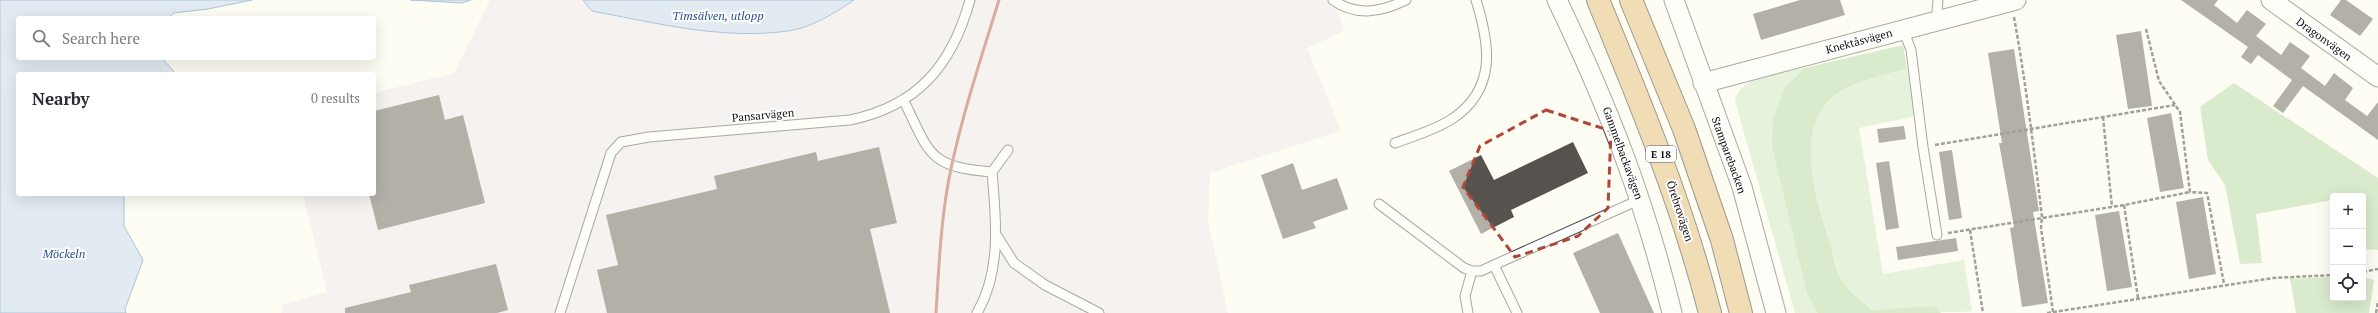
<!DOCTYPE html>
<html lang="en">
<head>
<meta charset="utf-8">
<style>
	body { margin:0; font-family:"PT Serif",serif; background:#f7f7f7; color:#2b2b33 }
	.controls { position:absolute; right:12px; bottom:12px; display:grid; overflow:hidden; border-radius:4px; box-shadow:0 4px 16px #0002 }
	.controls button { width:36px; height:36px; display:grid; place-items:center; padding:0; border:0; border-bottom:1px solid #e1e1e2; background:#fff; color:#2b2b33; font:20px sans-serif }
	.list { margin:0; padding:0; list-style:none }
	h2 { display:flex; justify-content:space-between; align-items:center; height:52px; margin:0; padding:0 16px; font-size:17px }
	h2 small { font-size:13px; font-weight:400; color:#7c7c81 }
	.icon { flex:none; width:22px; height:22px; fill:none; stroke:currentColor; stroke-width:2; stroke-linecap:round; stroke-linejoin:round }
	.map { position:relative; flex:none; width:2378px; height:313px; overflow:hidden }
	.search { position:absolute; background:#fff; box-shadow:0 4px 16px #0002; left:16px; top:16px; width:360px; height:44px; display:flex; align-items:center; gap:10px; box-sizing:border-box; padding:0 14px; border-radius:4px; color:#7c7c81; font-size:15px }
	.panel { position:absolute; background:#fff; box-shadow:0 4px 16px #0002; left:16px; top:72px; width:360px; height:124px; border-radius:4px }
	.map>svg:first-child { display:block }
	.industrial { fill:#ede5ec }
	.green { fill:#cde5c0 }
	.forest { fill:#afd3a1 }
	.water { fill:#bed4ef; stroke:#4d7dbd }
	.building { fill:#57524d }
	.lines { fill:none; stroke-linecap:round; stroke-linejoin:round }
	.lane-casing { stroke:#424242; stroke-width:11 }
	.street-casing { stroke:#424242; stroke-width:21 }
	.highway-casing { stroke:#202020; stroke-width:24 }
	.path { stroke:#313131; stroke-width:2.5; stroke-dasharray:4 2; stroke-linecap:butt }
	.lane { stroke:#fff; stroke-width:9 }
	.street { stroke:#fff; stroke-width:19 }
	.highway { stroke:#e3b76c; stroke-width:22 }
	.rail { stroke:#af4738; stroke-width:3 }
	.marked { fill:none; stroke:#af4738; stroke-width:3; stroke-dasharray:8 5; stroke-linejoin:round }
	.labels { text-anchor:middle; stroke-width:4; stroke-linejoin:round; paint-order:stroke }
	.shield { fill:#fff; stroke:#575757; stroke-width:1 }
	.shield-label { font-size:10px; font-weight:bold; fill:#0f0f0f }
	.street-label { font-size:11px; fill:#0f0f0f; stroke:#fff }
	.water-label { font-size:12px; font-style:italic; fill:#275193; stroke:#fff }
</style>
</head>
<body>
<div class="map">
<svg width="2378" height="313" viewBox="0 0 2378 313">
	<rect width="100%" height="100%" fill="#fdfdf3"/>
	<!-- industrial -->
	<path class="industrial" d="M 490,0 L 583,0 L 592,11 L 714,32 L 789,31 L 830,16 L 854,0 L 1327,0 L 1337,9 L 1344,31 L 1307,48 L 1341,131 L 1210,173 L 1208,221 L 1228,313 L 281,313 L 282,305 L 327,292 L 303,194 L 374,194 L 374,93 L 454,73 Z"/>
	<!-- green -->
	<g class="green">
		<path d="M 1804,68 L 1795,76 L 1772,147 L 1807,294 L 1818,313 L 1795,313 L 1735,101 C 1742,73 1780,74 1804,68 Z"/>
		<path d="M 1907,69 L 1916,116 L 1859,128 L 1883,274 L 1964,260 L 1972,311 C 1964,313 1876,312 1871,309 C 1858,302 1845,288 1839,274 C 1834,262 1831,248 1828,236 C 1817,199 1797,138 1825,105 C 1844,83 1881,76 1907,69 Z"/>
	</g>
	<!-- forest -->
	<g class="forest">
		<path d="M 1903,45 L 1907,69 C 1881,76 1843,83 1825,105 C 1797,140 1817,199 1828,237 C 1832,249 1834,264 1839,275 C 1847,291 1859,300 1872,310 L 1934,306 L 1941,313 L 1818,313 L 1807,294 L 1772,147 L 1773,120 L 1784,88 L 1804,68 Z"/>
		<path d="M 2234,83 L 2378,178 L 2378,250 L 2363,249 L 2363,196 L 2333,196 L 2333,200 L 2256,214 L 2262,263 L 2240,264 L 2225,185 L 2208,160 L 2200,107 Z"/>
		<path d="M 2333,277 L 2333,298 L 2363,298 L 2363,277 L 2374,280 L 2369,313 L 2296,313 L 2290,279 Z"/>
	</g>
	<!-- water -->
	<g class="water">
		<path d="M 0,0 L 252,0 L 208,9 L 174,13 L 168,18 L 18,18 L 18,58 L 162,58 L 176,74 L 18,74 L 18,194 L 124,194 L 124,226 L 143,260 L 125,309 L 126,313 L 0,313 Z"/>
		<path d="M 410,0 L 471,0 L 462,3 Z"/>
		<path d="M 583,0 L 854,0 C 835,13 811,28 788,31 C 722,40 656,23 592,11 Z"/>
	</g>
	<!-- building -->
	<g class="building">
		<path d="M 1800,0 L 1840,0 L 1845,15 L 1761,40 L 1753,14 Z"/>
		<path d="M 2181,0 L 2218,0 L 2214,5 L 2237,23 L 2247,10 L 2266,24 L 2256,36 L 2281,55 L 2290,42 L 2310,56 L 2301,68 L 2325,86 L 2334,73 L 2353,88 L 2345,100 L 2367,116 L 2378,102 L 2378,140 L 2303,86 L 2283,113 L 2273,106 L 2292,80 L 2258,55 L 2251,64 L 2241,57 L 2248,47 Z"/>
		<path d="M 2341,0 L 2346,0 L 2373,19 L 2360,36 L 2330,15 Z"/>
		<path d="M 2141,31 L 2152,106 L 2128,109 L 2116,35 Z"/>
		<path d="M 2014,49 L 2039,211 L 2033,212 L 2048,303 L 2022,307 L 2010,228 L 2014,227 L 1999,143 L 2002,143 L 1988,53 Z"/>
		<path d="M 439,95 L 445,120 L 463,115 L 485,203 L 378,230 L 369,194 L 374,194 L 374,111 Z"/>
		<path d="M 2171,113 L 2184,188 L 2160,192 L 2147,118 Z"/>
		<path d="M 1904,126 L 1906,139 L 1879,143 L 1877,129 Z"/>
		<path d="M 1573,142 L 1588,173 L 1511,210 L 1514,217 L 1481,234 L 1449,171 L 1481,155 L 1494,180 Z"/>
		<path d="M 879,147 L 897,223 L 870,229 L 890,313 L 607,313 L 597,270 L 618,265 L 606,215 L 717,189 L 714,176 L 816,152 L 818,161 Z"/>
		<path d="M 1952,150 L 1962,218 L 1949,220 L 1939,152 Z"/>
		<path d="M 1889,161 L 1899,228 L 1886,230 L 1876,163 Z"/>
		<path d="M 1293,163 L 1302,190 L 1337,178 L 1348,209 L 1313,222 L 1316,228 L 1283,239 L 1261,175 Z"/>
		<path d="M 2203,197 L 2216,274 L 2189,279 L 2176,202 Z"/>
		<path d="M 2119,211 L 2132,287 L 2107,291 L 2095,215 Z"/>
		<path d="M 1618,233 L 1654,313 L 1600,313 L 1573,253 Z"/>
		<path d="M 1956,238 L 1958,251 L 1898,260 L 1896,247 Z"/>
		<path d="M 496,264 L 508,310 L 497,313 L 345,313 L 345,308 L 411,292 L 409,285 Z"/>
	</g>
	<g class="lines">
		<!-- lane casing -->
		<g class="lane-casing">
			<g id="lane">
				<path d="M 1333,0 C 1357,17 1381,12 1406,0"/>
				<path d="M 1938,0 L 1937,12 L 1939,20"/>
				<path d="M 1903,29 L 1911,50 L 1923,147 L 1937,235"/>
				<path d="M 904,101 C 930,154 928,167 992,172 C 996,219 1002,270 977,313"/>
				<path d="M 1395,143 C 1414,136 1435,130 1452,119 C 1497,89 1490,45 1476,0"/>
				<path d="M 992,172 L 1008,150"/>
				<path d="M 1379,204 L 1464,268 L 1472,271 L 1481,271 L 1494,265 L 1641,199"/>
				<path d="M 997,236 L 1014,263 L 1045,285 L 1099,313"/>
				<path d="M 1494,265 L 1517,313"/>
				<path d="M 560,313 L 611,153 L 621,142 L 649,137 L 850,120 C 918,106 952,65 970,0"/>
				<path d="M 1468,313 L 1465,296 L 1472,271"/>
			</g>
		</g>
		<!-- street casing -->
		<g class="street-casing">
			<g id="street">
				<path d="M 1557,0 C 1607,104 1645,200 1672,313"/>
				<path d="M 1674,0 L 1742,187 L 1776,313"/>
				<path d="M 2271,0 L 2378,77"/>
				<path d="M 1703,83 L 2016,0"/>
			</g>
		</g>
		<!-- highway casing -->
		<g class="highway-casing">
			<g id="highway">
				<path d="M 1598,0 C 1641,104 1682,204 1710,313"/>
				<path d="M 1631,0 L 1684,129 L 1722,240 L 1741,313"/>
			</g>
		</g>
		<!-- path -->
		<g class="path">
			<path d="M 2014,17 C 2026,84 2034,150 2042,217 L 2041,228 L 2053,312"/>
			<path d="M 2146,29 L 2159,81 L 2180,112 L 2190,192 L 2207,193 L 2224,284"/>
			<path d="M 2103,117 L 2112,207"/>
			<path d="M 1935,145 L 2175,105"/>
			<path d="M 2124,205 L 2138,298"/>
			<path d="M 1970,230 L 1983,313"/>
			<path d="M 1948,233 L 2124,205 L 2190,192"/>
			<path d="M 2363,272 L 2378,269"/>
			<path d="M 2047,313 L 2273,278 L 2333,275"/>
			<path d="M 2376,313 L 2378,301"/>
		</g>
		<!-- lane -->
		<use href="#lane" class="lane"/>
		<!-- street -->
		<use href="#street" class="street"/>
		<!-- highway -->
		<use href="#highway" class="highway"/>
		<!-- rail -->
		<path class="rail" d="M 936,313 C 939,264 941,213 952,164 C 964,109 982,55 999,0"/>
	</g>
	<!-- marked area -->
	<path d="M0 0H2378V313H0ZM 1546,110 L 1611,131 L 1608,208 L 1578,236 L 1515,257 L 1463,187 L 1480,146 Z" fill="#fdfdf3" fill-opacity=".55" fill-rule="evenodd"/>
	<path class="marked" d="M 1546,110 L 1611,131 L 1608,208 L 1578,236 L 1515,257 L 1463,187 L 1480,146 Z"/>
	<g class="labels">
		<!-- shield labels -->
		<rect class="shield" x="1646" y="146" width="30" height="16" rx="3"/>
		<g class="shield-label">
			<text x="1661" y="158">E 18</text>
		</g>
		<!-- street labels -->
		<g class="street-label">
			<text transform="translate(2324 39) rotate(36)" y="4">Dragonvägen</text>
			<text transform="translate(1859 41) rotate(-15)" y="4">Knektåsvägen</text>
			<text transform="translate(763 115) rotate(-5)" y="4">Pansarvägen</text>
			<text transform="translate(1623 153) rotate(70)" y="4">Gammelbackavägen</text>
			<text transform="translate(1729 155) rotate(70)" y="4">Stamparebacken</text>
			<text transform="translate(1680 211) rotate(72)" y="4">Örebrovägen</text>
		</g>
		<!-- water labels -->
		<g class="water-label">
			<text x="718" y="20">Timsälven, utlopp</text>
			<text x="64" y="258">Möckeln</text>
		</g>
	</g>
</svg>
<div class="controls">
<button>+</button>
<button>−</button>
<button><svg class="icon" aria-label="locate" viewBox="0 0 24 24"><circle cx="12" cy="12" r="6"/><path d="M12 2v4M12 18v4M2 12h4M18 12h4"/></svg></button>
</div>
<div class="search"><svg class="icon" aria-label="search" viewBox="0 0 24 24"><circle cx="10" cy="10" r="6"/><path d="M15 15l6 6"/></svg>Search here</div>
<section class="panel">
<h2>Nearby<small>0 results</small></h2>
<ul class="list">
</ul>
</section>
</div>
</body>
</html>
